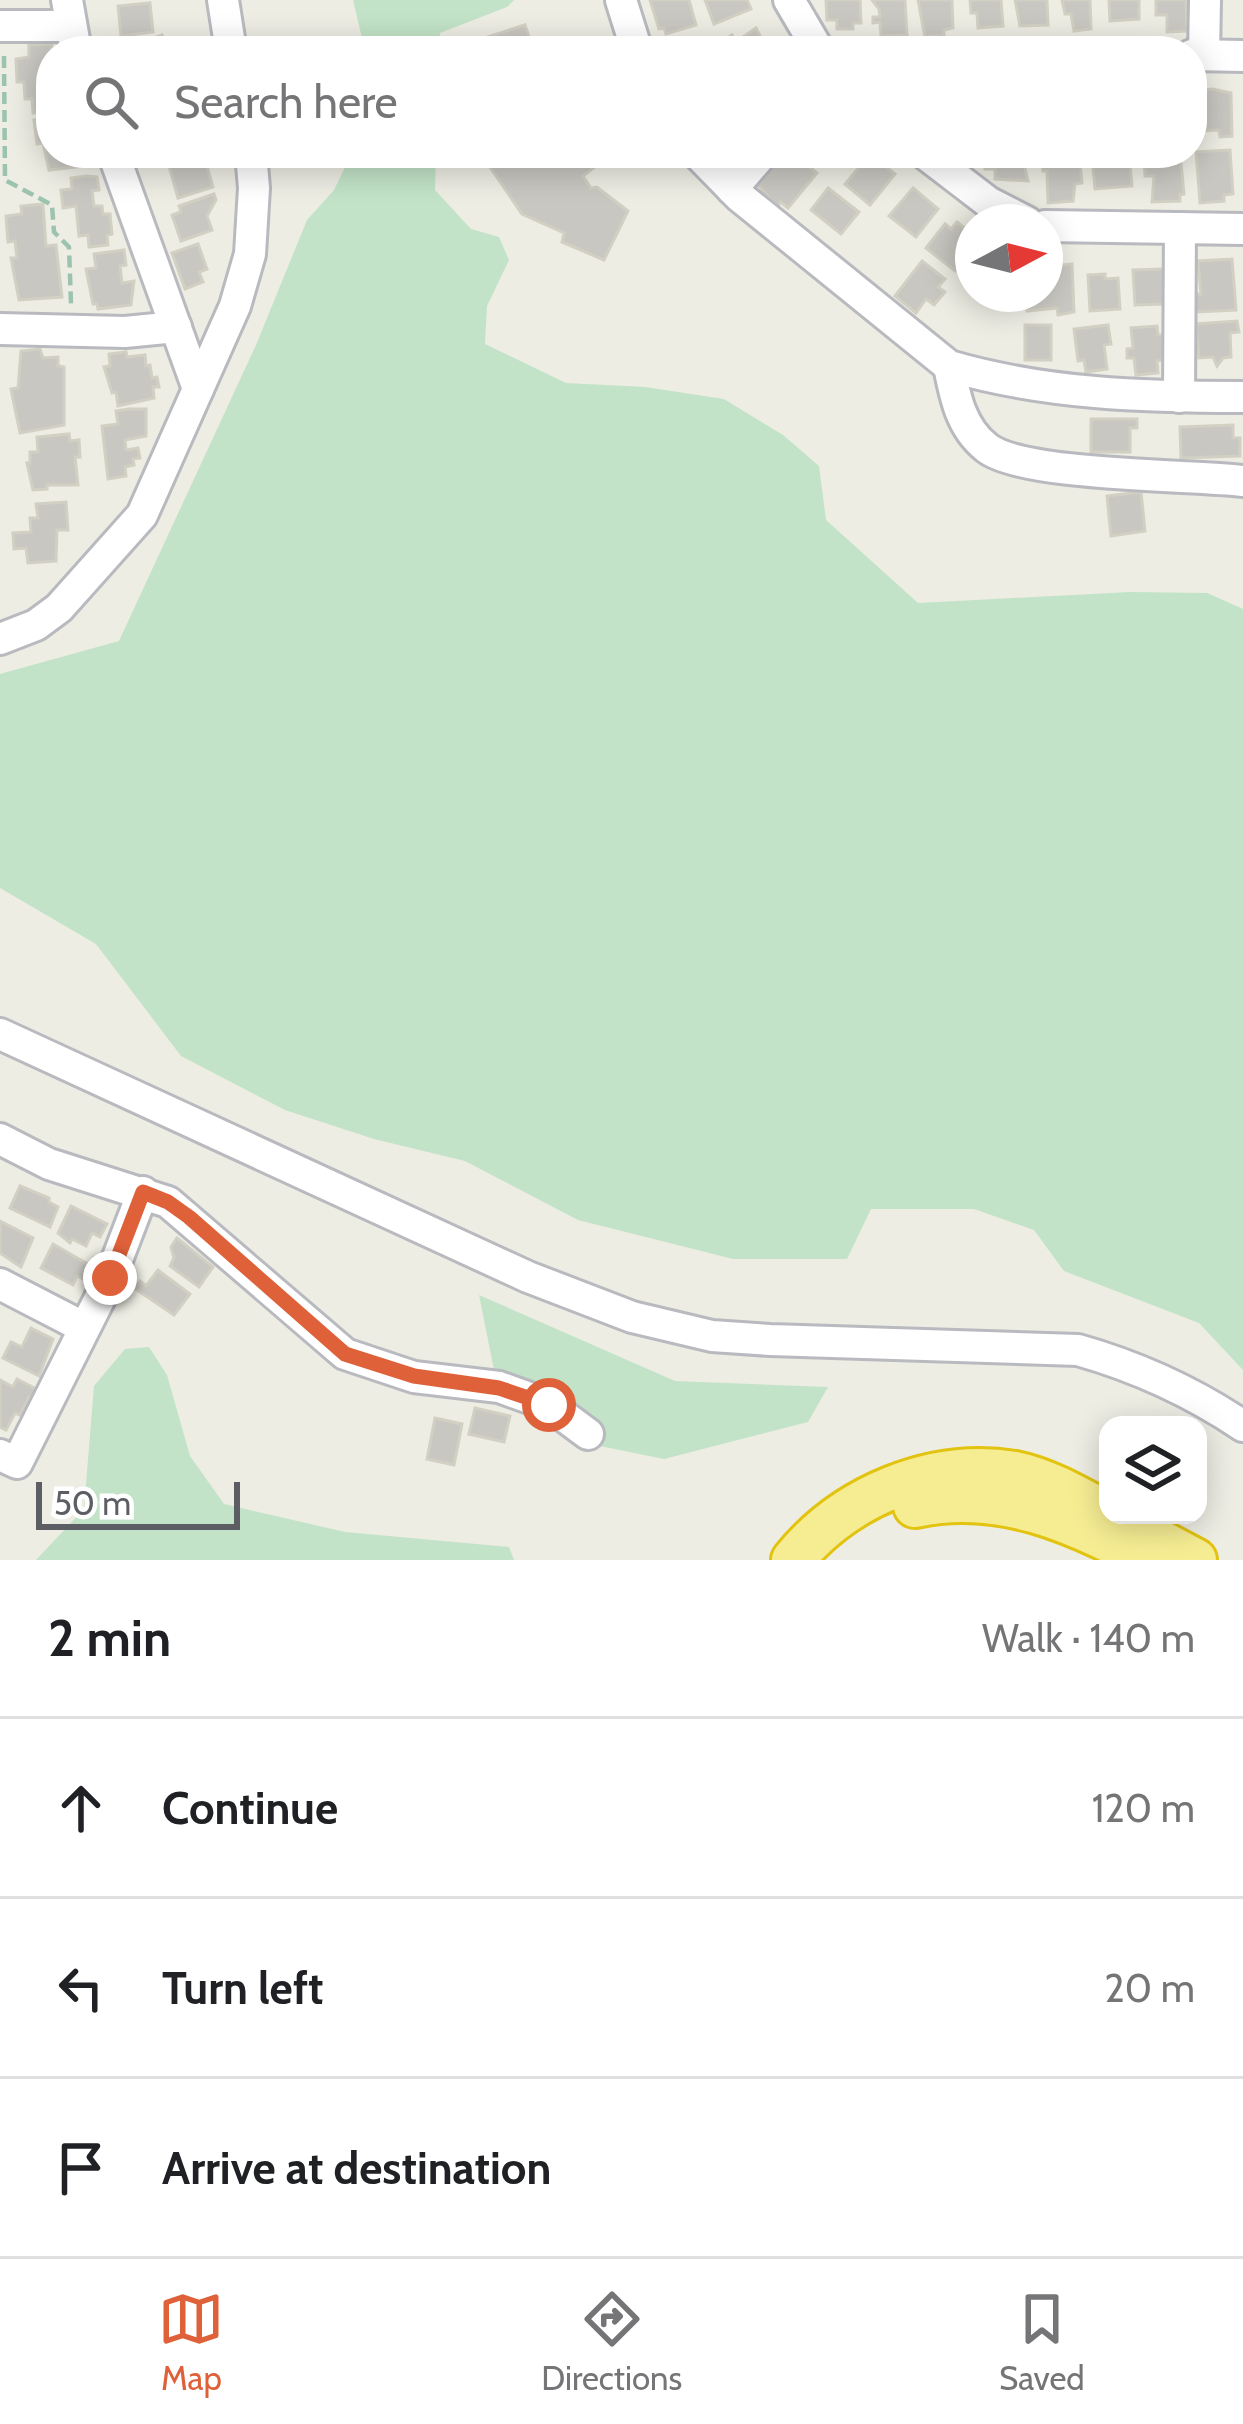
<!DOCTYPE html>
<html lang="en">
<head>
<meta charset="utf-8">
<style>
	body { margin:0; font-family:Cabin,sans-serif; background:#f2f2f2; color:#202124 }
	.controls { position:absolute; right:36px; bottom:36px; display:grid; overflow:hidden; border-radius:24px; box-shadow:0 6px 30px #0003 }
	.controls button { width:108px; height:108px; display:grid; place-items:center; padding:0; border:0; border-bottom:3px solid #e0e0e0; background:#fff; color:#202124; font:60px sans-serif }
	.compass { position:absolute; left:955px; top:204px; width:108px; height:108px; border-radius:50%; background:#fff; box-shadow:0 6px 30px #0003; rotate:83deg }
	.scale { position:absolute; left:36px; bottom:30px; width:204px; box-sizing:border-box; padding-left:12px; border:6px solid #5c5e64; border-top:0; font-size:33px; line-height:42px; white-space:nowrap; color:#5c5e64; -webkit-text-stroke:9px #fff; paint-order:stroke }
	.stop { position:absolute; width:36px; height:36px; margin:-27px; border:9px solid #de613a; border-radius:50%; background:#fff }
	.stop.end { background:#de613a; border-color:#fff; box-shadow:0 3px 12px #0008 }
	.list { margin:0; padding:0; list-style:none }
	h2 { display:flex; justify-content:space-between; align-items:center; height:156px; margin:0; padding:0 48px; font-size:51px }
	h2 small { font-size:39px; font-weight:400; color:#757577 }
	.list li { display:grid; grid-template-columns:78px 1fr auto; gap:36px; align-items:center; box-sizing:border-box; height:180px; padding:0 48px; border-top:3px solid #e0e0e0 }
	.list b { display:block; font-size:45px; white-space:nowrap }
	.list em { font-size:39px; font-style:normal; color:#757577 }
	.icon { flex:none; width:66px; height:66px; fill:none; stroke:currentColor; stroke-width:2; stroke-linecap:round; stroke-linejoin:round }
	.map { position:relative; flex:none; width:1243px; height:1560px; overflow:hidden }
	.search { position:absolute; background:#fff; box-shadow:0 6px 30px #0003; left:36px; right:36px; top:36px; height:132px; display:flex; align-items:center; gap:30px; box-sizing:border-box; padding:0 42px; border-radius:48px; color:#757577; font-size:45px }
	.sheet { height:696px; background:#fff }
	nav { display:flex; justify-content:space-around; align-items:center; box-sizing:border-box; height:168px; border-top:3px solid #e0e0e0; background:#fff; font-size:33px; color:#757577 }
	nav a { display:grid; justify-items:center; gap:6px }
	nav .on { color:#de613a }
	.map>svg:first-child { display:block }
	.green { fill:#c2e3c7 }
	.building { fill:#c9c7c1; stroke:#d2d0c3; stroke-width:3 }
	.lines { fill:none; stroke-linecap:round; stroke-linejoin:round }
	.minor-casing { stroke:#b9babf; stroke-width:36 }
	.highway-casing { stroke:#e2c30f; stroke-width:48 }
	.path { stroke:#9cc3ae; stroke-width:4.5; stroke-dasharray:12 6; stroke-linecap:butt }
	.minor { stroke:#fff; stroke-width:30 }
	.highway { stroke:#f6ed93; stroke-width:42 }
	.route { stroke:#de613a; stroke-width:15 }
</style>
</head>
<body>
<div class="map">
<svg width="1243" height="1560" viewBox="0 0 1243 1560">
	<rect width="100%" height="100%" fill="#edede4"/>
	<!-- green -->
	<g class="green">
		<path d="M 353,0 L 514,0 L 507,7 L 440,33 L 439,51 L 365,51 Z"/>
		<path d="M 348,153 L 436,153 L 435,190 L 471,229 L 499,237 L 509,260 L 487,306 L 485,344 L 566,383 L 645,387 L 724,399 L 783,435 L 819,466 L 826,520 L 918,603 L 1130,592 L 1207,593 L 1243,609 L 1243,1370 L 1199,1323 L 1064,1271 L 1034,1230 L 974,1209 L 871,1209 L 847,1259 L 733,1259 L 578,1220 L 465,1161 L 374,1139 L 285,1110 L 181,1056 L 96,944 L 0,888 L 0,674 L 119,641 L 256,345 L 307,220 L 334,190 L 348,161 Z"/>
		<path d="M 479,1295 L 675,1381 L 828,1387 L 808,1422 L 664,1459 L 570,1440 L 495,1375 Z"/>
		<path d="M 149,1347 L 167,1375 L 190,1456 L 224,1504 L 345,1532 L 509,1547 L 514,1560 L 36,1560 L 84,1509 L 94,1386 L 125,1349 Z"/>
	</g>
	<!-- building -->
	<g class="building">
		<path d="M 650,0 L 689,0 L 696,25 L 666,34 L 664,28 L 659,29 Z"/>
		<path d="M 705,0 L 747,0 L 751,9 L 714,24 Z"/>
		<path d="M 826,0 L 860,0 L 861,23 L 853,23 L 853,29 L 837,29 L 837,20 L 827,20 Z"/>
		<path d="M 905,0 L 907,35 L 881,36 L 880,22 L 873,23 L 873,17 L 880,17 L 879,9 L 872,0 Z"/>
		<path d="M 918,0 L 952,0 L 953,28 L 944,30 L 944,35 L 925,37 Z"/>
		<path d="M 970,0 L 1001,0 L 1003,26 L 978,28 L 977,13 L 971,13 Z"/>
		<path d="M 1015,0 L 1047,0 L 1048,25 L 1020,26 Z"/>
		<path d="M 1062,0 L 1090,0 L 1091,29 L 1074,31 L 1071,14 L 1065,14 Z"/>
		<path d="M 1109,0 L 1139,0 L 1139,19 L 1110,21 Z"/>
		<path d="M 1156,0 L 1186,0 L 1187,31 L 1167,32 L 1167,15 L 1156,15 Z"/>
		<path d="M 150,3 L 153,32 L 121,36 L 118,6 Z"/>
		<path d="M 525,25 L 534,51 L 447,51 L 447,50 Z"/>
		<path d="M 756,28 L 768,51 L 719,51 L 716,46 L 732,35 L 736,42 Z"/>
		<path d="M 162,35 L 167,51 L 126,51 L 125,49 Z"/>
		<path d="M 52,44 L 51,111 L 33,113 L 32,99 L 25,99 L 24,82 L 17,82 L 16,59 L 29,57 L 29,45 Z"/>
		<path d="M 1212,89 L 1231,93 L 1232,136 L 1220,137 L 1219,130 L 1202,131 L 1197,98 L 1203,97 L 1202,90 Z"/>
		<path d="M 51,118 L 51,153 L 89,153 L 90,157 L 84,158 L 85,166 L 49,170 L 43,143 L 37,144 L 34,120 Z"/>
		<path d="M 1230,150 L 1233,194 L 1224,195 L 1224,201 L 1200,203 L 1196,152 Z"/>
		<path d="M 203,153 L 213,187 L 178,198 L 168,162 Z"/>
		<path d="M 784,153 L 793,153 L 817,173 L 788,208 L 781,202 L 777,207 L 758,185 Z"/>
		<path d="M 984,153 L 1029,153 L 1030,159 L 1023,160 L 1028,181 L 995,179 L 995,169 L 985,169 Z"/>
		<path d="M 1144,153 L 1180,153 L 1184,194 L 1180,195 L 1180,201 L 1152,202 L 1154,176 L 1145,176 Z"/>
		<path d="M 481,154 L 591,154 L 597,165 L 583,176 L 591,188 L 597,187 L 628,211 L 604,260 L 562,242 L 564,233 L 522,214 Z"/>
		<path d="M 870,154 L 895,174 L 870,205 L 845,184 Z"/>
		<path d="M 1079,154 L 1082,183 L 1075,184 L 1073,201 L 1048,203 L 1047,171 L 1043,171 L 1041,155 Z"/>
		<path d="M 1129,154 L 1132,186 L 1095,189 L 1092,157 Z"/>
		<path d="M 86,176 L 97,177 L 99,190 L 92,191 L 94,206 L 102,206 L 103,214 L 110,214 L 112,234 L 107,235 L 108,245 L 89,247 L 88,235 L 79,236 L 76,206 L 63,208 L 61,190 L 72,189 L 71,178 Z"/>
		<path d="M 828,188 L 859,212 L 841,234 L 811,210 Z"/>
		<path d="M 913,188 L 938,209 L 916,237 L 889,216 Z"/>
		<path d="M 214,194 L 216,200 L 207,216 L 212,230 L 181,241 L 172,215 L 181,212 L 179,206 Z"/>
		<path d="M 43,204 L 46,246 L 56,245 L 62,297 L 19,300 L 11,258 L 17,258 L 15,241 L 8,242 L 6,216 L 22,214 L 21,206 Z"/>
		<path d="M 957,222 L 973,235 L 973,248 L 955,271 L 926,248 L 945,224 L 951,229 Z"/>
		<path d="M 198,244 L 207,269 L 199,272 L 203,282 L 185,289 L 172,253 Z"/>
		<path d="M 124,250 L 126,265 L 120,266 L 122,283 L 134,281 L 131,305 L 98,309 L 97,304 L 93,304 L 86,269 L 96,268 L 94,254 Z"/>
		<path d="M 1232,259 L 1236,310 L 1196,312 L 1195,294 L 1201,294 L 1198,261 Z"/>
		<path d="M 922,261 L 945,279 L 938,287 L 945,292 L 934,305 L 926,299 L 916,313 L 895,296 Z"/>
		<path d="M 1072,264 L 1074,312 L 1058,315 L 1057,308 L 1027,311 L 1026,294 L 1045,294 L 1045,267 Z"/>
		<path d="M 1163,269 L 1164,304 L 1135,305 L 1133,270 Z"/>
		<path d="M 1105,274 L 1105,279 L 1118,278 L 1120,309 L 1090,311 L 1088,275 Z"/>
		<path d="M 1237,321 L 1239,332 L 1230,333 L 1231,357 L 1223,358 L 1217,366 L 1213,357 L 1199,358 L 1196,324 Z"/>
		<rect x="1025" y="325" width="26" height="35"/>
		<path d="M 1108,325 L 1111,344 L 1104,345 L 1107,369 L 1086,372 L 1084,360 L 1078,361 L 1074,329 Z"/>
		<path d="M 1157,326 L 1158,335 L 1163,335 L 1164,360 L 1157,361 L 1158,373 L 1136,375 L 1134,358 L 1127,358 L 1127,349 L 1133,348 L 1131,328 Z"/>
		<path d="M 40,349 L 43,358 L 58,357 L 58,366 L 64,367 L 64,425 L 20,433 L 11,389 L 18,388 L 21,351 Z"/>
		<path d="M 126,352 L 127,357 L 145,355 L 146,366 L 150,365 L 152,378 L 157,377 L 159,387 L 153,387 L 154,398 L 118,406 L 116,392 L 112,393 L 104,367 L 110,366 L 109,354 Z"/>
		<path d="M 129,409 L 146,409 L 146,436 L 125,440 L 126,450 L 138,448 L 140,458 L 133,459 L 134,465 L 125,467 L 126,476 L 108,479 L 102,426 L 118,424 L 116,411 Z"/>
		<path d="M 1091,419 L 1137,419 L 1137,428 L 1130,428 L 1130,452 L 1091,452 Z"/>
		<path d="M 1233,425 L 1233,438 L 1240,438 L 1240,456 L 1181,458 L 1180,427 Z"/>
		<path d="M 69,434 L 70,441 L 79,440 L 80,457 L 75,457 L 78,485 L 47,485 L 47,489 L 33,490 L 27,463 L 30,463 L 30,452 L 38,452 L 37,437 Z"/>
		<path d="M 1141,492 L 1145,531 L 1111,536 L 1107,496 Z"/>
		<path d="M 66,502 L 68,530 L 57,530 L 56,561 L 28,563 L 26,548 L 14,549 L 13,533 L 31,532 L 30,518 L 38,518 L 36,504 Z"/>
		<path d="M 20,1186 L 49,1198 L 49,1202 L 58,1207 L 50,1227 L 10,1208 Z"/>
		<path d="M 71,1206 L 107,1224 L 100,1237 L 92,1233 L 86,1246 L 72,1239 L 70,1243 L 58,1233 Z"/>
		<path d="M 0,1221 L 33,1238 L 21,1267 L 0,1253 Z"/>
		<path d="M 177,1238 L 213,1267 L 199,1287 L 170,1266 L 174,1258 L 171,1247 Z"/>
		<path d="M 53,1244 L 93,1267 L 86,1280 L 77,1276 L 73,1285 L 41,1268 Z"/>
		<path d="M 158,1270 L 190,1294 L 174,1315 L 134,1288 L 140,1281 L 146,1286 Z"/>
		<path d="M 31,1328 L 53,1339 L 39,1376 L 3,1358 L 11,1342 L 22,1347 Z"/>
		<path d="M 17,1379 L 38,1390 L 34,1399 L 29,1397 L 20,1415 L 15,1413 L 6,1430 L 0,1427 L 0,1380 L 13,1387 Z"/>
		<path d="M 475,1408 L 510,1416 L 504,1442 L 469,1434 Z"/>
		<path d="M 435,1418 L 462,1424 L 454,1465 L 427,1459 Z"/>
	</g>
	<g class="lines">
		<!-- minor casing -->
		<g class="minor-casing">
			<g id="minor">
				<path d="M 67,0 L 76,51"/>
				<path d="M 223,0 L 231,51"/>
				<path d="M 621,0 L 637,51"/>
				<path d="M 789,0 L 819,51"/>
				<path d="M 0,26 L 70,26"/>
				<path d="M 1192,55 L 1243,56"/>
				<path d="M 1204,55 L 1205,0"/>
				<path d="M 113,153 L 198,389"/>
				<path d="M 697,153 L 739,196 L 949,366 C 1045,394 1144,397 1243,397"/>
				<path d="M 924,153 L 988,202 L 1027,222"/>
				<path d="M 732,189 L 763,153"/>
				<path d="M 1045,226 L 1243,229"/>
				<path d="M 0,329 L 125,332 L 176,327"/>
				<path d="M 949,366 C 955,397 961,428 987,448 C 1023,476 1189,475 1243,481"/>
				<path d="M 1179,397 L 1180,228"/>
				<path d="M 0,639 L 36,625 L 59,608 L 142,515 L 235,306 L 250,254 L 254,188 L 251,153"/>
				<path d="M 0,1034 L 528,1277 L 632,1317 L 712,1336 L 770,1340 L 1078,1350 C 1138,1367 1191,1391 1243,1426"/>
				<path d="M 0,1139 L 49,1164 L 168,1202 L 345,1354 L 414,1377 L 499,1387 L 549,1405 L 588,1434"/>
				<path d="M 0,1284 L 83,1327"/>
				<path d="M 0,1455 L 17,1463 L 110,1278 L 143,1192"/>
			</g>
		</g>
		<!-- highway casing -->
		<g class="highway-casing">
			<g id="highway">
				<path d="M 915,1506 C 999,1488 1074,1521 1147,1560"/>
				<path d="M 1127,1524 L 1195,1560"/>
				<path d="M 793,1560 C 844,1497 932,1459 1015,1473 C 1046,1479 1080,1499 1108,1514"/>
			</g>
		</g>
		<!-- path -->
		<path class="path" d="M 4,56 L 5,180 L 52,205 L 54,232 L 69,247 L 71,304"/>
		<!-- minor -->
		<use href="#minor" class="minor"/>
		<!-- highway -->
		<use href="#highway" class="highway"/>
	</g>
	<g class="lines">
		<!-- route -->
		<path class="route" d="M 110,1278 L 143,1192 L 168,1202 L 189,1217 L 345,1354 L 414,1376 L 499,1388 L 549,1405"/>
	</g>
</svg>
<div class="controls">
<button><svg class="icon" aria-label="layers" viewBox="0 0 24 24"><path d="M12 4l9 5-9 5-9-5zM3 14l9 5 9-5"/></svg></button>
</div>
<svg class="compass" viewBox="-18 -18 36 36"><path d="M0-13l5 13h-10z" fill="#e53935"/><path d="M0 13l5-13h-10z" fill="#757577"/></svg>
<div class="scale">50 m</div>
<div class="stop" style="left:549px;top:1405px"></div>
<div class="stop end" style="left:110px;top:1278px"></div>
<div class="search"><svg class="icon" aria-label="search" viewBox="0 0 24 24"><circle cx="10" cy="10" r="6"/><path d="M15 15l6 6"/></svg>Search here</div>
</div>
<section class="sheet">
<h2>2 min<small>Walk · 140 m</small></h2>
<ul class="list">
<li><svg class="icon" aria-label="ahead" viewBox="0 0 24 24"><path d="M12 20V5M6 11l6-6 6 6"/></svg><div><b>Continue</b></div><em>120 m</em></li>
<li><svg class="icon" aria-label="left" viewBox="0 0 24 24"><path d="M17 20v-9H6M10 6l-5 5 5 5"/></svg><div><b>Turn left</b></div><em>20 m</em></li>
<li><svg class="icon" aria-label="arrive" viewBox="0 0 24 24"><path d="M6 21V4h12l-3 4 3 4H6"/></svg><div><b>Arrive at destination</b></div></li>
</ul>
</section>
<nav>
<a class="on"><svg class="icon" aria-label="map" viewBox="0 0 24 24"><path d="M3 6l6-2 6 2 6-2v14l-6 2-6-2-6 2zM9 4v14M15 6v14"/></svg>Map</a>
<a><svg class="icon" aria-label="directions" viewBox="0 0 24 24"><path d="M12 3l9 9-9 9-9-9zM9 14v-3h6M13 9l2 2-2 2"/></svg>Directions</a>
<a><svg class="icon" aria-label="saved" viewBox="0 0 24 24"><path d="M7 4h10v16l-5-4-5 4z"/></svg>Saved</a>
</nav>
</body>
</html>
